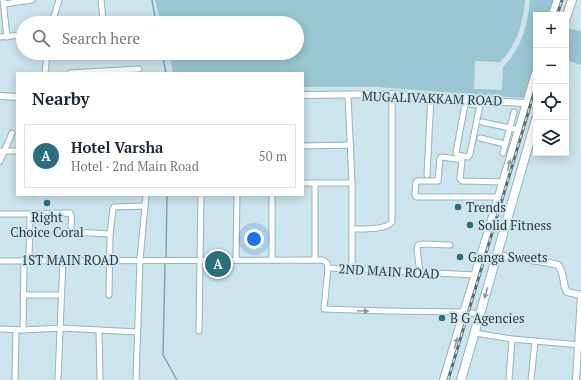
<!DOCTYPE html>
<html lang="en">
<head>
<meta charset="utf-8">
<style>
	body { margin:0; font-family:"PT Serif",serif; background:#f2f2f3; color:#1f2937 }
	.controls { position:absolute; right:12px; top:12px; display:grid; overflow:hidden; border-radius:0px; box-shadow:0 2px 10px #0003 }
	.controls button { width:36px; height:36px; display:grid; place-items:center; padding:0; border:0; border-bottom:1px solid #e0e1e3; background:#fff; color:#1f2937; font:20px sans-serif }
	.you { position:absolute; left:254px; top:239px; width:14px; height:14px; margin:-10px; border:3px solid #fff; border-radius:50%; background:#1a73e8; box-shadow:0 0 0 6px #1a73e833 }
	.badge { display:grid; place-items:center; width:26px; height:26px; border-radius:50%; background:#2b6f7f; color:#fff; font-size:13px; font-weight:700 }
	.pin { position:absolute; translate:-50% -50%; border:2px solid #fff; box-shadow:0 1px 4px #0006 }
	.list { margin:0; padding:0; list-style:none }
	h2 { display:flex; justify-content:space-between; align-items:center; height:52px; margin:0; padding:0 16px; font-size:17px }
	h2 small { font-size:13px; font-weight:400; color:#747a83 }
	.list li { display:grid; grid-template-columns:26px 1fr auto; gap:12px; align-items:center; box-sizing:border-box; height:64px; margin:0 8px 8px; padding:0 8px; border:1px solid #e0e1e3; border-radius:0px }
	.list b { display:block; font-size:15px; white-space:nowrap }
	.list p { margin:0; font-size:13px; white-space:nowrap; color:#747a83 }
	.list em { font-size:13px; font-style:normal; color:#747a83 }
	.icon { flex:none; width:22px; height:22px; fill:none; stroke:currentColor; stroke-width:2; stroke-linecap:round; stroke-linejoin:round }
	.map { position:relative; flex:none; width:581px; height:380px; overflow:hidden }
	.search { position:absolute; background:#fff; box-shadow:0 2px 10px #0003; left:16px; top:16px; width:288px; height:44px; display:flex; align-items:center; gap:10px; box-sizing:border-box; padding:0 14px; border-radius:22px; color:#747a83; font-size:15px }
	.panel { position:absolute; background:#fff; box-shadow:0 2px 10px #0003; left:16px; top:72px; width:288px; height:124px; border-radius:0px }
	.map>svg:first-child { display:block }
	.green { fill:#99c6d2 }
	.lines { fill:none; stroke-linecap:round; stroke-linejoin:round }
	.stream { stroke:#79a8b5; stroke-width:1.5 }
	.minor-casing { stroke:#9bb2b9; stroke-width:7 }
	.tertiary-casing { stroke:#9bb2b9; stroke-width:8 }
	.primary-casing { stroke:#9bb2b9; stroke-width:10 }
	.minor { stroke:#fff; stroke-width:5 }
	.tertiary { stroke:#fff; stroke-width:6 }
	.primary { stroke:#fff; stroke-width:8 }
	.rail-casing { stroke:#606e72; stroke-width:3 }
	.rail { stroke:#cce4eb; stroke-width:1.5; stroke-dasharray:4.5; stroke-linecap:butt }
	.oneway { fill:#969c9d }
	.poi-dot { fill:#2b6f7f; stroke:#cce4eb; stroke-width:1.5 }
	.labels { text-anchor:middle; stroke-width:4; stroke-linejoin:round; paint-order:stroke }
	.street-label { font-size:13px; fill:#2e383b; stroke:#cce4eb }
	.poi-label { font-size:13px; fill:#2e383b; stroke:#cce4eb; text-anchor:start }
</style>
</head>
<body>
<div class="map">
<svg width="581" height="380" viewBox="0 0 581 380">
	<rect width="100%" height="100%" fill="#cce4eb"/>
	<!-- green -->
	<g class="green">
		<path d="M 155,0 L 525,0 C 523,24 517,45 500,62 L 475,61 L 474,89 L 502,90 L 503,67 C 521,49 528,25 530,0 L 553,0 L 549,15 L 536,15 L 536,58 L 524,98 L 377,87 L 303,87 L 303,73 L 173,73 L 169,53 L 297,53 L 297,23 L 161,23 Z"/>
		<path d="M 566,28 L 581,31 L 581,65 L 566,60 Z"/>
	</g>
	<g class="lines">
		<!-- stream -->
		<g class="stream">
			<path d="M 152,0 L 156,23"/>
			<path d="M 162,53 L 166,73"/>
			<path d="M 166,259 L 167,195"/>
			<path d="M 165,263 L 163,355 L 177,380"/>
		</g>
		<!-- minor casing -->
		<g class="minor-casing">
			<g id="minor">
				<path d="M 3,0 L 7,37"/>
				<path d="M 101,0 L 103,20 L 102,23"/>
				<path d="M 4,4 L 32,0"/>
				<path d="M 52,23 L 59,0"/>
				<path d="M 0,37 L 23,35"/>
				<path d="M 45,73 L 47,53"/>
				<path d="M 70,73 L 139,69"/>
				<path d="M 348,95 L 352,183 L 352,269"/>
				<path d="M 466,99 L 456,152 L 457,155 L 468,157 L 470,154 L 481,100"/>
				<path d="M 466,104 L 480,105"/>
				<path d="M 482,122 L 519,130"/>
				<path d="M 480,138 L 505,144"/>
				<path d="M 303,146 L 351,145"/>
				<path d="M 0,151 L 17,151"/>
				<path d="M 503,153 L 514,112"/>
				<path d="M 0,161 L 12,133"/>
				<path d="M 427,175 L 431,96"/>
				<path d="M 303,183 L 352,183"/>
				<path d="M 315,183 L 315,260"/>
				<path d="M 499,197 L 416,197 L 415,195 L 416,182 L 417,181 L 438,181 L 440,158 L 442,157 L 462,160 L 460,179 L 462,181 L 504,182"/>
				<path d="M 0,214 L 30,214"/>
				<path d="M 352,229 C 362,229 387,230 392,222 L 392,94"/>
				<path d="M 110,234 L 113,209 L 114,207 L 145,206"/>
				<path d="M 236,260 L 237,195"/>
				<path d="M 272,260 L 272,195"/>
				<path d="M 0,261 L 323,260 L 327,263 L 328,268 L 476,275"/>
				<path d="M 29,261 L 30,214 L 70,213 C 74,219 69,226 72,232 L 110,234 L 109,295"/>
				<path d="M 328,268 L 324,309 L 386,311 L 465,312 L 480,314"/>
				<path d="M 420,273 L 417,250 L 418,245 L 424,244 L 450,245"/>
				<path d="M 23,295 L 62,295"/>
				<path d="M 0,329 L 23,330 L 61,328 L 138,332"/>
				<path d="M 23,330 L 24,261"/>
				<path d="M 99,330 L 100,380"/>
				<path d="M 199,331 L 201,195"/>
				<path d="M 475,333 L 512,339 L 581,345"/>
				<path d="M 58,378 L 63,260"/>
				<path d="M 15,380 L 16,330"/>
				<path d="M 136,380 L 140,260 L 146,195"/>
				<path d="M 509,380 L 512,339"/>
				<path d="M 531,380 L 535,341"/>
			</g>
		</g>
		<!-- tertiary casing -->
		<g class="tertiary-casing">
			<g id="tertiary">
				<path d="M 303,95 L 392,94 L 536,104"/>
				<path d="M 0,96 L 17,97"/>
				<path d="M 497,255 L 550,263 L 558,265 C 565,273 562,284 567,292 L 581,295"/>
				<path d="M 576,380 L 581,295"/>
			</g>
		</g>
		<!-- primary casing -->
		<g class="primary-casing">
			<g id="primary">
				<path d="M 553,15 L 558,0"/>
				<path d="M 566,18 L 572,0"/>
				<path d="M 444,380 L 536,73"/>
				<path d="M 461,380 L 536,119"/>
			</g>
		</g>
		<!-- minor -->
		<use href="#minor" class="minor"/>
		<!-- tertiary -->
		<use href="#tertiary" class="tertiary"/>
		<!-- primary -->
		<use href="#primary" class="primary"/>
		<!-- rail casing -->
		<g class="rail-casing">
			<g id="rail">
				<path d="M 557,15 L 562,0"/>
				<path d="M 448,380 L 536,86"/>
			</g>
		</g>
		<!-- rail -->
		<use href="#rail" class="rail"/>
	</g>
	<!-- one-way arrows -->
	<defs><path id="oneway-solid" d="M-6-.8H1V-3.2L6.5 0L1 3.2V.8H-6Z"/></defs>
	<g class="oneway">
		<use href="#oneway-solid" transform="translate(509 165) rotate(-74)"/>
		<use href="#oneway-solid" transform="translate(486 293) rotate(106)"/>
		<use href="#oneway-solid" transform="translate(363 311) rotate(2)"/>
		<use href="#oneway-solid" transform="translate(456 343) rotate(-73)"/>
	</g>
	<!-- markers -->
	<g class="poi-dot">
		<circle cx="47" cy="203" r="4"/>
		<circle cx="458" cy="207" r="4"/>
		<circle cx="470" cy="225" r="4"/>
		<circle cx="460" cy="257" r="4"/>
		<circle cx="442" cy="318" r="4"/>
	</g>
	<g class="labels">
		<!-- street labels -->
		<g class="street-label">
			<text transform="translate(432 98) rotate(2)" y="5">MUGALIVAKKAM ROAD</text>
			<text x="70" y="265">1ST MAIN ROAD</text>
			<text transform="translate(389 271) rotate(3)" y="5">2ND MAIN ROAD</text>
		</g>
		<!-- poi labels -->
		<g class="poi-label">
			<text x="466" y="212">Trends</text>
			<text x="47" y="222" text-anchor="middle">Right<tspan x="47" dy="15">Choice Coral</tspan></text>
			<text x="478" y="230">Solid Fitness</text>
			<text x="468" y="262">Ganga Sweets</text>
			<text x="450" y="323">B G Agencies</text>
		</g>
	</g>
</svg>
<div class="controls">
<button>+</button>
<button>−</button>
<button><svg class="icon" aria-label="locate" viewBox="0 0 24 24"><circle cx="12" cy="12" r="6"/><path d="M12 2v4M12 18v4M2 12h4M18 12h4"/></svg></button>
<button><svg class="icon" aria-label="layers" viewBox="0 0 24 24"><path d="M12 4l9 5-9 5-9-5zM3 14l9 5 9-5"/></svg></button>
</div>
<div class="you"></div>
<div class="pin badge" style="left:218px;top:264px">A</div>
<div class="search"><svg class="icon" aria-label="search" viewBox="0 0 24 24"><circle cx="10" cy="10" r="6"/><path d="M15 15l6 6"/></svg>Search here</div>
<section class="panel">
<h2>Nearby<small></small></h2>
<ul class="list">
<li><span class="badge">A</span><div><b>Hotel Varsha</b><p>Hotel · 2nd Main Road</p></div><em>50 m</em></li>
</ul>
</section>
</div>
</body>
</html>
